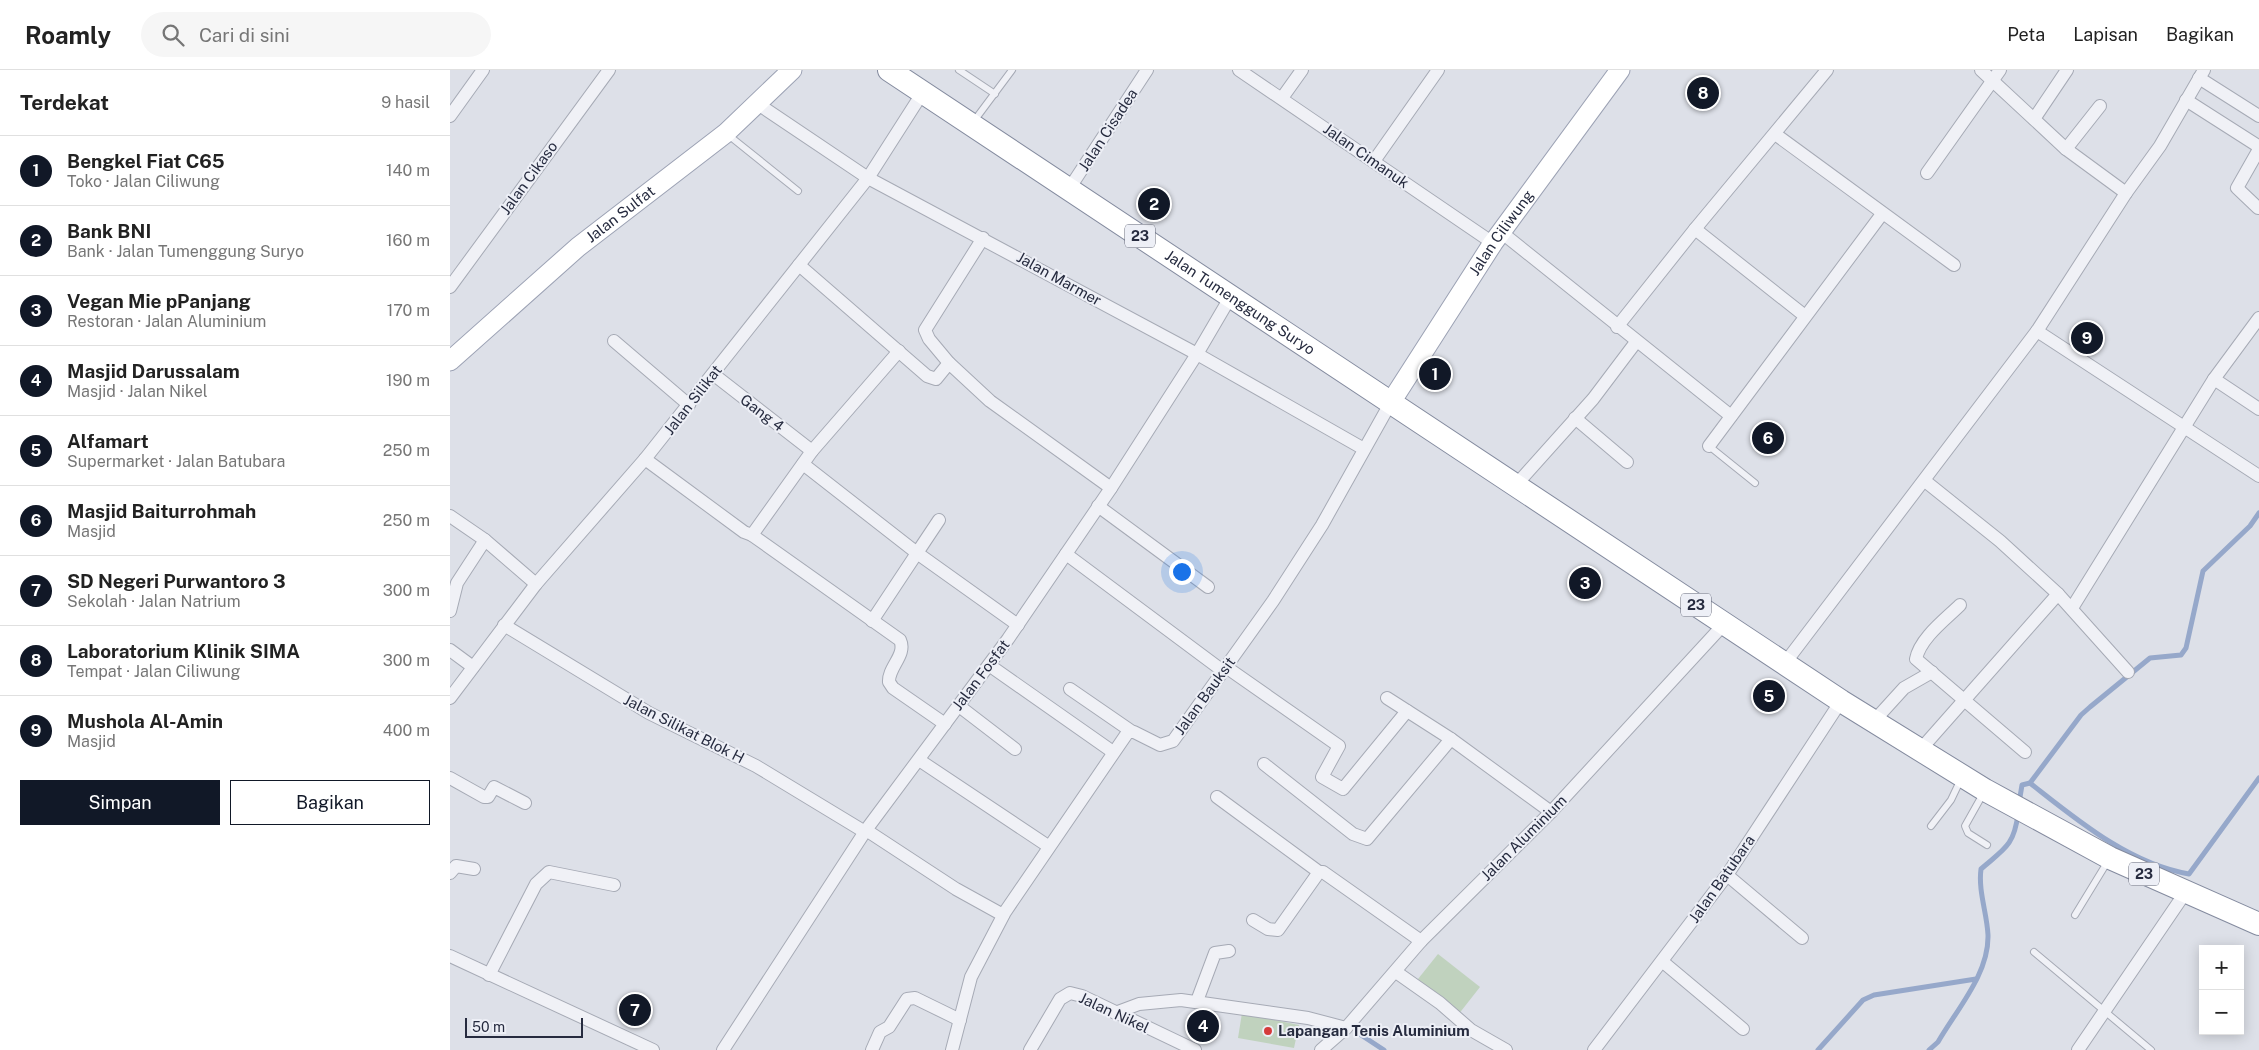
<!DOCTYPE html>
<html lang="id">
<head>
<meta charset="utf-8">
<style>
	body { margin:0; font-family:"Public Sans",sans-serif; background:#f6f6f6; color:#222 }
	.controls { position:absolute; right:15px; bottom:15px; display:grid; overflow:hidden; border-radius:0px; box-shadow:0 2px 12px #0003 }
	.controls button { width:45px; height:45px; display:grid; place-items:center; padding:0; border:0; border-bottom:1px solid #e0e0e0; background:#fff; color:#222; font:25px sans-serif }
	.scale { position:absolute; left:15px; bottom:12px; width:118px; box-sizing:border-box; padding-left:5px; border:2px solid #262b3f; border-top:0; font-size:14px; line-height:18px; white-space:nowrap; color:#262b3f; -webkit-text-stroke:4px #edeff6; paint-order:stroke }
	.you { position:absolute; left:731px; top:501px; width:18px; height:18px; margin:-12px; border:4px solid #fff; border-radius:50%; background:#1a73e8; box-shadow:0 0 0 8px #1a73e833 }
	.badge { display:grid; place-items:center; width:32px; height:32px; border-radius:50%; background:#111827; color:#fff; font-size:16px; font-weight:700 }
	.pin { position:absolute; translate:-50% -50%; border:2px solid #fff; box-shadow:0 1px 5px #0006 }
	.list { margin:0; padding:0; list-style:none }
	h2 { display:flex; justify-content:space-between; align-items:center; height:65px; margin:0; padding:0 20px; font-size:21px }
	h2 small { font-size:16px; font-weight:400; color:#767676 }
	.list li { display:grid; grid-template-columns:32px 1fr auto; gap:15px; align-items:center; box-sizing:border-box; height:70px; padding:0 20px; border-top:1px solid #e0e0e0 }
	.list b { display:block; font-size:19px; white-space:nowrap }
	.list p { margin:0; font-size:16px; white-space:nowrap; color:#767676 }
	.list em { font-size:16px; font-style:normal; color:#767676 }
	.actions { display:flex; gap:10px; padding:15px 20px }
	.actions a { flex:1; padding:11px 0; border:1px solid #111827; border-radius:0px; text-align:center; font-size:18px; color:#111827 }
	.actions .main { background:#111827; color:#fff }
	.icon { flex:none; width:28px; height:28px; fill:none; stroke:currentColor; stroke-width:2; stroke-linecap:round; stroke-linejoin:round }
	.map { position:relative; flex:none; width:1809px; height:980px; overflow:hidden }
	header { display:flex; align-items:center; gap:30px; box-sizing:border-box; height:70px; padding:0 25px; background:#fff; border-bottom:1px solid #e0e0e0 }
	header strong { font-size:24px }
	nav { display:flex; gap:28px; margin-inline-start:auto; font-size:18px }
	.search { width:350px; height:45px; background:#f6f6f6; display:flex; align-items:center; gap:12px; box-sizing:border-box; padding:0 18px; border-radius:28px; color:#767676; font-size:19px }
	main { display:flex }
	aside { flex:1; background:#fff }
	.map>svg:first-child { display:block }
	.green { fill:#c0d2be }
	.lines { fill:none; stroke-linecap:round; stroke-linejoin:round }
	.stream { stroke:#96a8ca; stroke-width:5 }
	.lane-casing { stroke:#a6aab5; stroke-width:8 }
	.street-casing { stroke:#a6aab5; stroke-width:14 }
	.primary-casing { stroke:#9ca2b4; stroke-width:21 }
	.highway-casing { stroke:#848b9f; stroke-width:24 }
	.lane { stroke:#f0f1f6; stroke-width:6 }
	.street { stroke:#f0f1f6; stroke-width:12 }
	.primary { stroke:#fff; stroke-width:19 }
	.highway { stroke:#fff; stroke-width:22 }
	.poi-dot { fill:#d53b3b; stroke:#edeff6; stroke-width:2 }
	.labels { text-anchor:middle; stroke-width:4; stroke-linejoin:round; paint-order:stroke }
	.shield { fill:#edeff6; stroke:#626676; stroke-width:1 }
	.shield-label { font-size:14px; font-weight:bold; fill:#262b3f }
	.street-label { font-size:15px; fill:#262b3f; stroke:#edeff6 }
	.poi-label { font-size:15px; font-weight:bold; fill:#262b3f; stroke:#edeff6; text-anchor:start }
</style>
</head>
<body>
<header>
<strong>Roamly</strong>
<div class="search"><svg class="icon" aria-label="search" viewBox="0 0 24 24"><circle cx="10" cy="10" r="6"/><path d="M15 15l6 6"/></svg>Cari di sini</div>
<nav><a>Peta</a><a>Lapisan</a><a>Bagikan</a></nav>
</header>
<main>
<aside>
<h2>Terdekat<small>9 hasil</small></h2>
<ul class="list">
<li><span class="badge">1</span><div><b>Bengkel Fiat C65</b><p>Toko · Jalan Ciliwung</p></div><em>140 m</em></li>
<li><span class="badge">2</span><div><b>Bank BNI</b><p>Bank · Jalan Tumenggung Suryo</p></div><em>160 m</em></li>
<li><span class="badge">3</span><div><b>Vegan Mie pPanjang</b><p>Restoran · Jalan Aluminium</p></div><em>170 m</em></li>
<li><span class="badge">4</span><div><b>Masjid Darussalam</b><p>Masjid · Jalan Nikel</p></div><em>190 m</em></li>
<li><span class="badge">5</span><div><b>Alfamart</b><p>Supermarket · Jalan Batubara</p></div><em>250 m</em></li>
<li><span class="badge">6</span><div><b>Masjid Baiturrohmah</b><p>Masjid</p></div><em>250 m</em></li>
<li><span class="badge">7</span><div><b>SD Negeri Purwantoro 3</b><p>Sekolah · Jalan Natrium</p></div><em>300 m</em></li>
<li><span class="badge">8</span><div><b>Laboratorium Klinik SIMA</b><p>Tempat · Jalan Ciliwung</p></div><em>300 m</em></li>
<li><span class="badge">9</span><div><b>Mushola Al-Amin</b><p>Masjid</p></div><em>400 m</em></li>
</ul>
<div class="actions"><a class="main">Simpan</a><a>Bagikan</a></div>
</aside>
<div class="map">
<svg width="1809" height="980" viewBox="0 0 1809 980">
	<rect width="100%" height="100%" fill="#dde0e8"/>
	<!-- green -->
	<g class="green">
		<path d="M 988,884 L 1030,917 L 1008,945 L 968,909 Z"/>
		<path d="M 792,943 L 849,955 L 844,978 L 788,968 Z"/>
	</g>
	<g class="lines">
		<!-- stream -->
		<g class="stream">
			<path d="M 1580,713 C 1626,749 1679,794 1739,804 L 1809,708"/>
			<path d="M 1569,733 L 1572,715 L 1580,713 L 1631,645 L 1640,637 L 1700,588 L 1731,585 L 1736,578 L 1753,501 L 1800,456 L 1809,443"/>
			<path d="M 908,963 L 934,980"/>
			<path d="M 1368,980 L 1413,930 L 1424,925 L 1526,909"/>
			<path d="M 1479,980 L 1488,972 C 1507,939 1539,904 1538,865 C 1537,843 1528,821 1531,799 C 1554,779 1564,776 1568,744"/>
		</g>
		<!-- lane casing -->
		<g class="lane-casing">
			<g id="lane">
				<path d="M 509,0 L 545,24"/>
				<path d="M 524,51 L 562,0"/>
				<path d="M 277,64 L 348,121"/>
				<path d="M 1259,376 L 1305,413"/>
				<path d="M 1533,724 L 1515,756 L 1518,763 L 1537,775"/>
				<path d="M 1481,756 L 1501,730 L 1511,709"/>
				<path d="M 1625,845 L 1658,791"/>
				<path d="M 1584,882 L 1701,980"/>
			</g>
		</g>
		<!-- street casing -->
		<g class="street-casing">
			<g id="street">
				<path d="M 789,0 L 1043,173"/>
				<path d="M 1531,0 L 1616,79 L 1676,123"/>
				<path d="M 1749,8 L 1809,46"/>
				<path d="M 832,28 L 852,0"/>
				<path d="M 1736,30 L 1808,76 L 1808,81 L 1787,118 L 1808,138"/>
				<path d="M 308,34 L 418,108 L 747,284 L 914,379"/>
				<path d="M 0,46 L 33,0"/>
				<path d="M 1584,49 L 1617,0"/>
				<path d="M 1325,64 L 1504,195"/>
				<path d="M 1616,79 L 1650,36"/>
				<path d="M 924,91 L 988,0"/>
				<path d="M 1477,103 L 1550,0"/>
				<path d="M 619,119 L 697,0"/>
				<path d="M 1245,159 L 1355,246"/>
				<path d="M 1051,162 L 1281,346"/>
				<path d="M 349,195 L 477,306 L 486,309 L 499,293 L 540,331 L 661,418"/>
				<path d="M 0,217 L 159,0"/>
				<path d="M 1167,257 L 1245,159 L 1377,0"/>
				<path d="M 1587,261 L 1809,406"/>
				<path d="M 164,271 L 239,335"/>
				<path d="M 499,293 L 479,269 L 475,260 L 533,168"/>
				<path d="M 263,304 L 362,381"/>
				<path d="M 1764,309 L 1809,339"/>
				<path d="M 1125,348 L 1177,392"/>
				<path d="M 1259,376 L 1432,144"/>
				<path d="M 195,389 L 294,462 L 302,465 L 362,381 L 449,281"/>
				<path d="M 353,394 L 467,483 L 489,450"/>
				<path d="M 1475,411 L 1550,471 L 1608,524 L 1678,602"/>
				<path d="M 1066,415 L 1143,329 L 1186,272"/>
				<path d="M 648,436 L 758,517"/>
				<path d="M 0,446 L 35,470 L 86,514"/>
				<path d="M 302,465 L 450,570 C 457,585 438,597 439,612 L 443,618 L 495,654"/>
				<path d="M 616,484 L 773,601"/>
				<path d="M 1510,535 C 1496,549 1470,568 1466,589 L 1575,682"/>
				<path d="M 1622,538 L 1764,309 L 1809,248"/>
				<path d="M 0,541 L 7,513 L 35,470"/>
				<path d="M 422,551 L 467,483 L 568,555"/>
				<path d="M 54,555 L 199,643 L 306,696 L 415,762"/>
				<path d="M 0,580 L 23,597"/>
				<path d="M 1335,593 L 1587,261 L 1676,123 L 1710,76 L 1754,0"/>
				<path d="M 539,595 L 663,682"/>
				<path d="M 776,597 L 889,676 L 872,707 L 893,719 L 957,641"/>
				<path d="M 620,619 L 681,661"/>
				<path d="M 0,628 L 86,514 L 195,389 L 418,108 L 473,22"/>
				<path d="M 937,628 L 1001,669 L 1101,742"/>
				<path d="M 509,636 L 565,679"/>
				<path d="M 1424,651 L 1454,618 L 1482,602"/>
				<path d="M 1471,679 L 1608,524"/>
				<path d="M 469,690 L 598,776"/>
				<path d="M 814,694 L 903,764 L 917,769 L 1001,669"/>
				<path d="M 0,708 L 34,727 L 38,727 L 44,717 L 75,733"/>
				<path d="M 767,727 L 869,802"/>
				<path d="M 416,760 L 506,819 L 553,845"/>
				<path d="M 0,803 L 6,796 L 24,799"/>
				<path d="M 1277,805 L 1352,868"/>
				<path d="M 803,850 L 818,859 L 828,860 L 869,802 L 873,802 L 971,871"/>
				<path d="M 0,886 L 203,980"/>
				<path d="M 1213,892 L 1293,959"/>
				<path d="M 946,902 L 990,933 L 1021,960 L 1056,980"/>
				<path d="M 39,905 L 86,814 L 99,802 L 164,815"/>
				<path d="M 747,931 L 765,883 L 779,881"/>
				<path d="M 665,943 L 689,934 L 731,930 L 858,948 L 896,958"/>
				<path d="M 273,980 L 416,760 L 558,569 L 661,418 L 747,284 L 781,226"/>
				<path d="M 422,980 L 430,962 L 439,957 L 457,929 L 465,928 L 510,950"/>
				<path d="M 502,980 L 521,907 L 555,842 L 678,662 L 684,662 L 710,675 L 723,671 L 823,531 L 872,455 L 941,332"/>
				<path d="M 580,980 L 610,929 L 620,923 L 632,926 L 745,980"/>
				<path d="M 871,980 L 896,958 L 971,871 L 1101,742 L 1275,553"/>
				<path d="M 1144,980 L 1277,805 L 1391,631"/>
				<path d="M 1628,980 L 1735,823"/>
			</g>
		</g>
		<!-- primary casing -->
		<g class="primary-casing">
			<g id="primary">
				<path id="s1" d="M 0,291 L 128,177 L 276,63 L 342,0"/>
				<path id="s2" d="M 941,332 L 1043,173 L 1170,0"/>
			</g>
		</g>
		<!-- highway casing -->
		<g class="highway-casing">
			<g id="highway">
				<path id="s3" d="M 439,0 L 1391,631 L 1535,720 L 1660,788 L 1809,854"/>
			</g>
		</g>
		<!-- lane -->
		<use href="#lane" class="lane"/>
		<!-- street -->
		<use href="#street" class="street"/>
		<!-- primary -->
		<use href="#primary" class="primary"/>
		<!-- highway -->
		<use href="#highway" class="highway"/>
	</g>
	<!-- markers -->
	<circle class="poi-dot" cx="818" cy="961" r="5"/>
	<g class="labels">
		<!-- shield labels -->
		<g class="shield">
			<rect x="675" y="154.5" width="30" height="23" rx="4"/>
			<rect x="1231" y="523.5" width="30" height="23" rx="4"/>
			<rect x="1679" y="792.5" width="30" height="23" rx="4"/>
		</g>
		<g class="shield-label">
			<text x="690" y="171">23</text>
			<text x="1246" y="540">23</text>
			<text x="1694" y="809">23</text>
		</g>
		<!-- street labels -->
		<g class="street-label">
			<text transform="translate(658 60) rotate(-57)" y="5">Jalan Cisadea</text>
			<text transform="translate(916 86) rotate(35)" y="5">Jalan Cimanuk</text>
			<text transform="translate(79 108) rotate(-54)" y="5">Jalan Cikaso</text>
			<text dy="5" stroke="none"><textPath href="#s1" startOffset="225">Jalan Sulfat</textPath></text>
			<text dy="5" stroke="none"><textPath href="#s2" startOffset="202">Jalan Ciliwung</textPath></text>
			<text transform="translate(609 209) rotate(29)" y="5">Jalan Marmer</text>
			<text dy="5" stroke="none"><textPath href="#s3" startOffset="421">Jalan Tumenggung Suryo</textPath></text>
			<text transform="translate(243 330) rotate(-52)" y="5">Jalan Silikat</text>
			<text transform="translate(312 343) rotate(37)" y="5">Gang 4</text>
			<text transform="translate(531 605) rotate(-53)" y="5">Jalan Fosfat</text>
			<text transform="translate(755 626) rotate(-54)" y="5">Jalan Bauksit</text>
			<text transform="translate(234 659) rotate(27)" y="5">Jalan Silikat Blok H</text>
			<text transform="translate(1074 768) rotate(-45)" y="5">Jalan Aluminium</text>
			<text transform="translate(1272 809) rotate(-55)" y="5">Jalan Batubara</text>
			<text transform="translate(664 943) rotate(25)" y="5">Jalan Nikel</text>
		</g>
		<!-- poi labels -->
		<g class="poi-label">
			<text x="828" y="966">Lapangan Tenis Aluminium</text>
		</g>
	</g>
</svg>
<div class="controls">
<button>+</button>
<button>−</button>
</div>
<div class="scale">50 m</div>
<div class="you"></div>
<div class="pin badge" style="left:985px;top:304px">1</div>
<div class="pin badge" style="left:704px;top:134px">2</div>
<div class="pin badge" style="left:1135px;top:513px">3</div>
<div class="pin badge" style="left:753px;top:956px">4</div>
<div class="pin badge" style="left:1319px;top:626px">5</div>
<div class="pin badge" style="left:1318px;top:368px">6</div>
<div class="pin badge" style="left:185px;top:940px">7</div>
<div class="pin badge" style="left:1253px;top:23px">8</div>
<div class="pin badge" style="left:1637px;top:268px">9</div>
</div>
</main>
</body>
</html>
